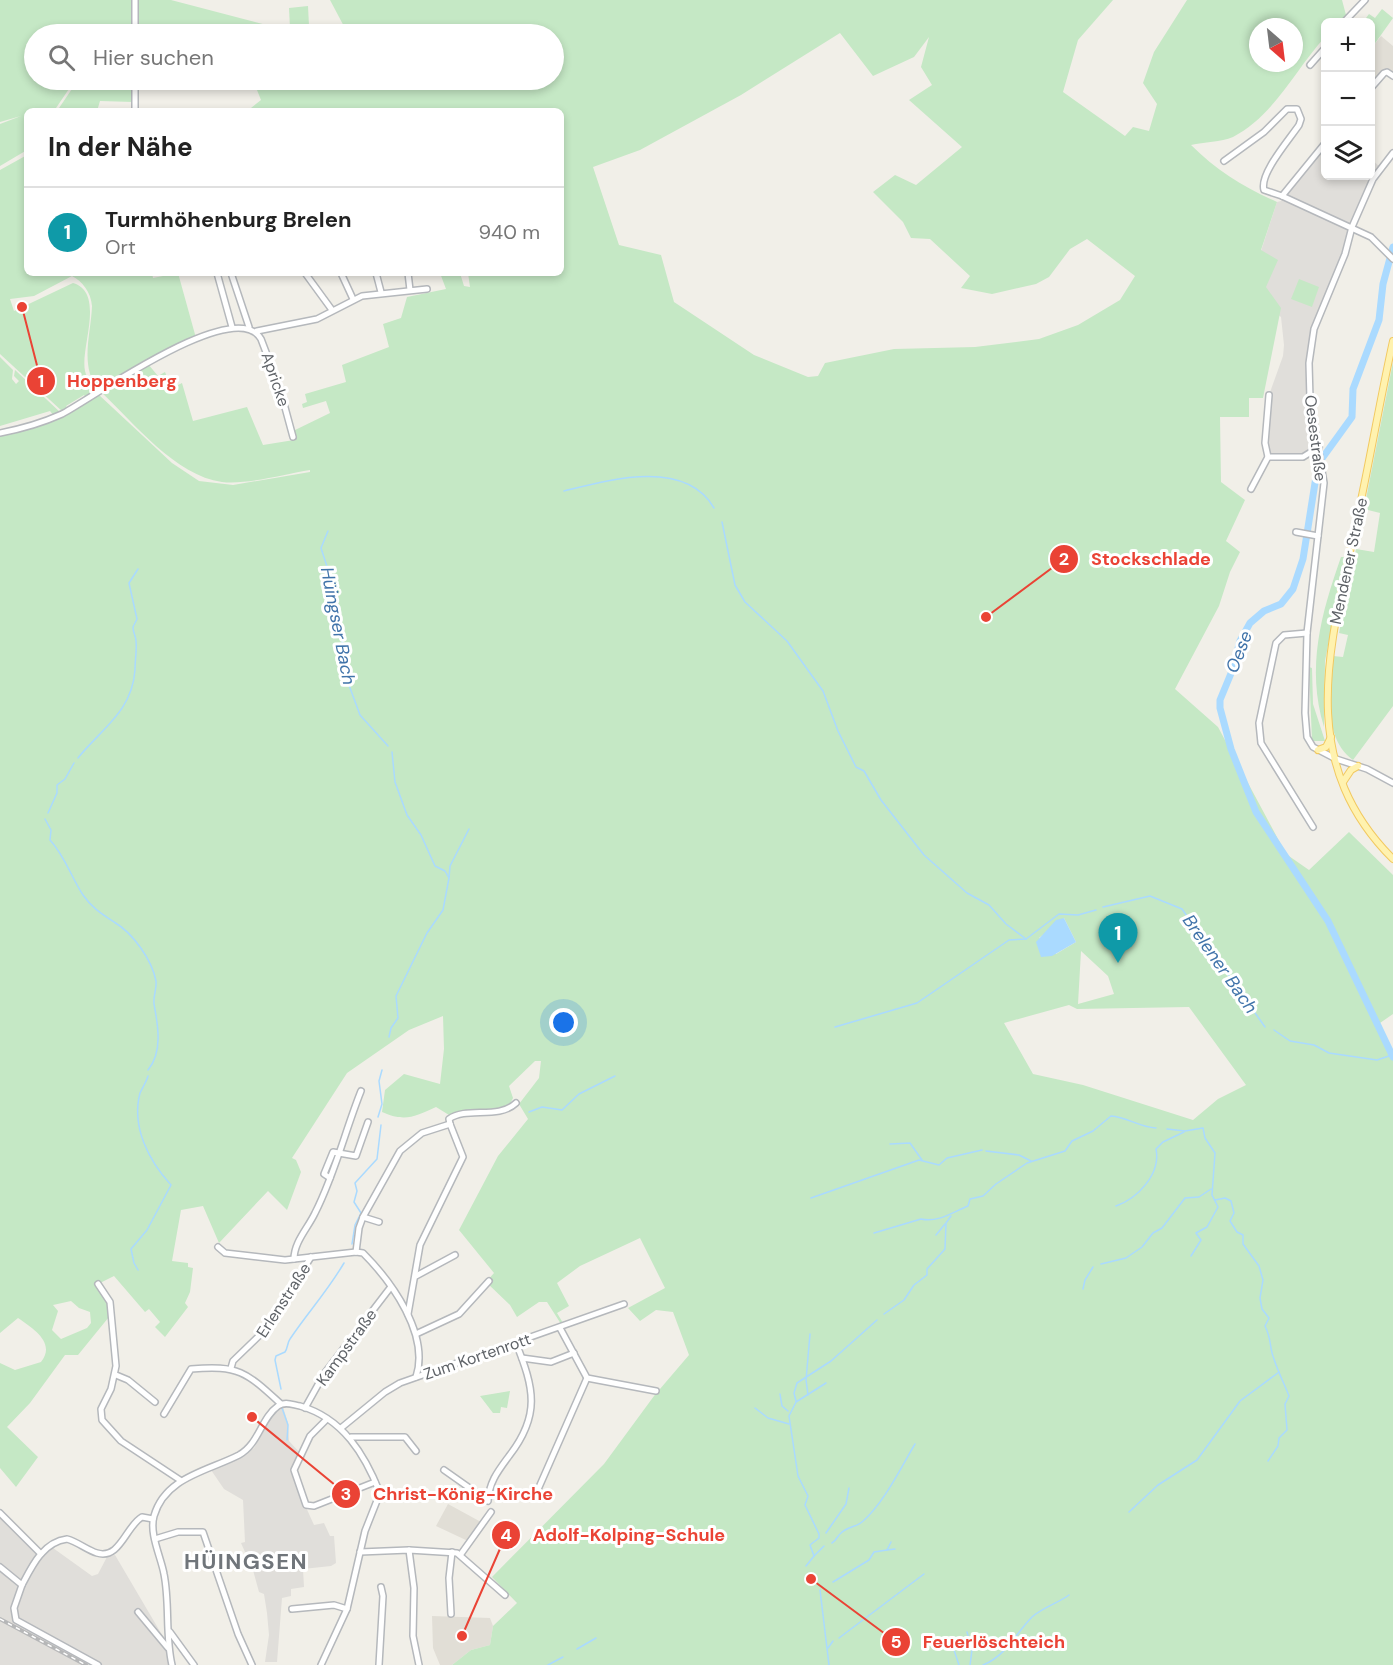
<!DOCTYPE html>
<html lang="de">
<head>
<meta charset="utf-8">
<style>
	body { margin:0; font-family:"DM Sans",sans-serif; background:#f6f6f6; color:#222 }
	.controls { position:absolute; right:18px; top:18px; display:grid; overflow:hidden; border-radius:9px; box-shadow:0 3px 9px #0003 }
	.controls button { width:54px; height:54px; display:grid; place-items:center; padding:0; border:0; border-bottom:2px solid #e0e0e0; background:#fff; color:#222; font:30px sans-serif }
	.compass { position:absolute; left:1249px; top:18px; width:54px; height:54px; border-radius:50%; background:#fff; box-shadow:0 3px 9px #0003; rotate:152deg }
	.you { position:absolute; left:564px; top:1023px; width:21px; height:21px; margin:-15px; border:4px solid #fff; border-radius:50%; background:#1a73e8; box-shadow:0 0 0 9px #1a73e833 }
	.badge { display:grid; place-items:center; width:39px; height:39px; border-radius:50%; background:#0f766e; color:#fff; font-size:20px; font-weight:700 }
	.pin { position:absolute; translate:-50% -50px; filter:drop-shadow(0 2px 3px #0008) }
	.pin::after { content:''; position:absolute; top:32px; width:21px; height:18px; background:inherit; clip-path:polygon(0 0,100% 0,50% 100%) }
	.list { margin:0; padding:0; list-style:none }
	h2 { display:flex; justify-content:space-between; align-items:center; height:78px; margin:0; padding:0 24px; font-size:26px }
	h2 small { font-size:20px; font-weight:400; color:#767676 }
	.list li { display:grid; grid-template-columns:39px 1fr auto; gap:18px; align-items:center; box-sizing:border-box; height:90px; padding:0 24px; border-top:2px solid #e0e0e0 }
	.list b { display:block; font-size:22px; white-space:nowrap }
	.list p { margin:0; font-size:20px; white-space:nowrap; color:#767676 }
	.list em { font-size:20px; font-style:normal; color:#767676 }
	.icon { flex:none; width:33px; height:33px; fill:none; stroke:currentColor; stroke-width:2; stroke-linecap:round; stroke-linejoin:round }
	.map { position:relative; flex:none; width:1393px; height:1665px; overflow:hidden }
	.search { position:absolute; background:#fff; box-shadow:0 3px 9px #0003; left:24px; top:24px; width:540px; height:66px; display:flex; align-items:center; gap:15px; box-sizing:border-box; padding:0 21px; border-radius:33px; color:#767676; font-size:22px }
	.panel { position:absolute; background:#fff; box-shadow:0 3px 9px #0003; left:24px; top:108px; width:540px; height:168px; border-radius:9px }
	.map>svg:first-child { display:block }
	.industrial { fill:#e0deda }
	.education { fill:#e1ded6 }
	.green { fill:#c5e8c5; fill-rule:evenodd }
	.water { fill:#aadaff }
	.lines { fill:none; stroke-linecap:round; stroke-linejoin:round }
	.stream { stroke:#aadaff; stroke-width:1.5 }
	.river { stroke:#aadaff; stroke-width:7 }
	.minor-casing { stroke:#b5b8bc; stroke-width:8 }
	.major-casing { stroke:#f2c960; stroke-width:8 }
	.minor { stroke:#fff; stroke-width:5 }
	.major { stroke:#fff2af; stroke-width:6 }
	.rail-casing { stroke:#b6b7b8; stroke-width:4 }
	.rail { stroke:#fff; stroke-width:1.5; stroke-dasharray:4.5; stroke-linecap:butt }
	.labels { text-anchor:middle; stroke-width:6; stroke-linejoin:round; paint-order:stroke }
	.street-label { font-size:16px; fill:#5f6368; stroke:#fff }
	.water-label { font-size:18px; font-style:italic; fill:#4174aa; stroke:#fff }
	.district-label { font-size:22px; font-weight:bold; letter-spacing:1.5px; fill:#70757a; stroke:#fff }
	.leader { fill:none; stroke:#ea4335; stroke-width:2 }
	.callout-dot { fill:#ea4335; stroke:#fff; stroke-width:2 }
	.mark-label { font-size:18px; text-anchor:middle; font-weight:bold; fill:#fff }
	.callout-label { font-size:18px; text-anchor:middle; font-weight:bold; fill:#ea4335; stroke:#fff; stroke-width:6; stroke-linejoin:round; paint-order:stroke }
</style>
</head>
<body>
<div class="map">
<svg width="1393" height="1665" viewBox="0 0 1393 1665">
	<rect width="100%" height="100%" fill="#f1efe8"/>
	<!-- industrial -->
	<g class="industrial">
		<path d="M 1325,147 L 1326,176 L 1370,176 L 1371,159 L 1380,167 L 1362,196 L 1345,254 L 1314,329 L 1309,363 L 1310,399 L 1319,447 L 1303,457 L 1268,457 L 1265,443 L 1269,395 L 1283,356 L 1284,345 L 1281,317 L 1261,301 L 1261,251 L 1277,202 L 1281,201 Z"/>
		<path d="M 283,1407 L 288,1423 L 289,1441 L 301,1454 L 292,1468 L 295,1483 L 314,1525 L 324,1523 L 330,1536 L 334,1536 L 336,1563 L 331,1566 L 303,1569 L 304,1587 L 291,1589 L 291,1596 L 282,1598 L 277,1662 L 265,1662 L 269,1635 L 267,1613 L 264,1594 L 259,1592 L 248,1552 L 245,1552 L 241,1543 L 245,1542 L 243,1500 L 224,1489 L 211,1470 L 237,1459 L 254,1448 L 273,1415 Z"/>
		<path d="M 0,1510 L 44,1554 L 53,1548 L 92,1576 L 98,1574 L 107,1557 L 115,1555 L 165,1640 L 170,1665 L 0,1665 Z"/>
	</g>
	<!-- education -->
	<g class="education">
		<path d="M 1381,36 L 1393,46 L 1393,72 L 1387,68 L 1378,79 L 1371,72 L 1371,49 Z"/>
		<path d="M 448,1504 L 481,1522 L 468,1541 L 436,1526 Z"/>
		<path d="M 432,1616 L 490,1618 L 493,1626 L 490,1645 L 471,1650 L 452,1665 L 440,1665 L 433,1648 Z"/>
	</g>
	<!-- green -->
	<g class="green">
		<path d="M 0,0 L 171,0 L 301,34 L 141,34 L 142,25 L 131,26 L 131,34 L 34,34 L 34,80 L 75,80 L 54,111 L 27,111 L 27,150 L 0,166 L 0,124 L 21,116 L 0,122 Z"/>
		<path d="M 330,0 L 1113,0 L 1078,40 L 1063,92 L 1125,136 L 1133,127 L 1149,131 L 1157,104 L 1143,83 L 1154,52 L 1187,0 L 1342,0 L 1346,15 L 1339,22 L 1326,22 L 1325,37 C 1295,70 1274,116 1233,137 C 1221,142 1204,142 1191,145 C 1216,170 1245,188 1277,202 L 1261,250 L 1278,260 L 1266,287 L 1281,308 L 1263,398 L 1249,398 L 1249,417 L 1220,417 L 1221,482 L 1245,500 L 1226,541 L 1240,552 L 1230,572 L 1219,606 L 1175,689 L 1218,727 L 1286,854 L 1309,870 L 1349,832 L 1393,875 L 1393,1014 L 1380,1023 L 1393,1052 L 1393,1665 L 452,1665 L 471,1650 L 490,1645 L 493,1626 L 517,1603 L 492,1577 L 604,1464 L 654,1396 L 689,1355 L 673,1312 L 656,1310 L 640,1321 L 628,1308 L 665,1288 L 640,1238 L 580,1266 L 557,1283 L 569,1306 L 557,1313 L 563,1323 L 561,1324 L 547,1302 L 539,1302 L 517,1317 L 510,1305 L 486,1282 L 494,1273 L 459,1230 L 498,1156 L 528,1119 L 519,1104 L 539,1078 L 541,1061 L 535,1061 L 509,1086 L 513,1098 L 509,1106 L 482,1113 L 449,1115 L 436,1107 C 414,1117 405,1122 382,1112 L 385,1090 L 404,1074 L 440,1084 L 444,1049 L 443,1016 L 409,1030 L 347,1073 L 292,1158 L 296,1160 L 301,1172 L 287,1210 L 268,1191 L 219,1243 L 203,1206 L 181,1210 L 172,1261 L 188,1263 L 188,1267 L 193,1268 L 190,1292 L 185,1303 L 188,1307 L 165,1337 L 155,1327 L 160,1322 L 149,1309 L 145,1312 L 114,1276 L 100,1283 L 113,1312 L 78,1355 L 65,1355 L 30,1403 L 7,1427 L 38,1457 L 16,1487 L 0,1468 L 0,1363 L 15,1370 L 41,1362 C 56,1343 34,1329 18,1318 L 0,1333 L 0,434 L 40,425 L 98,394 L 172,463 L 199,481 L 233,485 L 310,472 L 310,470 C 285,474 247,485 222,482 C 176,476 134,423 101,392 L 148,364 L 158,376 L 165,372 L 171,387 L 168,390 L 182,383 L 193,421 L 247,407 L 263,445 L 294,440 L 293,431 L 330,413 L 326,401 L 303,408 L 302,404 L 307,402 L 305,394 L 346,382 L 342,365 L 389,347 L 383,324 L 401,318 L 407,297 L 446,289 L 440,273 L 460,273 L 464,286 L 470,287 L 468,273 L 561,273 L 561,111 L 251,111 L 251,108 L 261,100 L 253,80 L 554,80 L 554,34 L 338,34 L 347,32 ZM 1258,27 L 1294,27 L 1294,63 L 1258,63 ZM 840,33 L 873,76 L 914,57 L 929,37 L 921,67 L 932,85 L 909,100 L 962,147 L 916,185 L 895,175 L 873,192 L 903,222 L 911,238 L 930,239 L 970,276 L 961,288 L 992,294 L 1036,284 L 1049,277 L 1070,249 L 1087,239 L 1135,276 L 1120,300 L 1078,325 L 1039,339 L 975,347 L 894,349 L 825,363 L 818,376 L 808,377 L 754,355 L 674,302 L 661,255 L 619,245 L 593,167 L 640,150 L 741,95 ZM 1064,918 L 1076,942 L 1056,954 L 1039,938 ZM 1081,951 L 1108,976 L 1114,994 L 1078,1004 ZM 1069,1005 L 1077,1009 L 1189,1007 L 1246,1085 L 1218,1099 L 1193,1120 L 1083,1085 L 1033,1074 L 1004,1023 ZM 71,1301 L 79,1308 L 90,1312 L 91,1323 L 87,1328 L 61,1339 L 52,1330 L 58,1311 L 53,1305 Z"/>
		<path d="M 308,6 L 309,26 L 290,28 L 289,8 Z"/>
		<path d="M 1382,9 L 1393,18 L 1371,49 L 1370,22 L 1363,22 L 1369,14 L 1375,18 Z"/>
		<path d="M 78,80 L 132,80 L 133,102 L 100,101 L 97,111 L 57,111 Z"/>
		<path d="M 27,155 L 27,273 L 152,273 L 153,278 L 178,273 L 196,338 L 99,391 C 79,366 91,335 92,306 C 91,292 82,281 72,276 L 34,296 L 10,299 L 14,311 L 73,283 C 106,293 80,347 85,371 C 87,379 92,385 97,392 L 86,398 L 84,395 L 66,406 L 68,409 L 63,412 L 0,354 L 0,170 Z"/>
		<path d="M 1299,279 L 1319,287 L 1312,307 L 1291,299 Z"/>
		<path d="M 0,357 L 13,370 L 12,379 L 16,384 L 19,381 L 14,376 L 15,370 L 61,413 L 54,416 L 50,411 L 0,426 Z"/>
		<path d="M 1393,362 L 1393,706 L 1353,760 C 1323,739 1329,689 1333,656 L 1343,657 L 1348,635 L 1339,633 L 1356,549 L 1374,552 L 1380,513 L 1364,509 Z"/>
		<path d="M 1341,557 L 1345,557 L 1325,661 L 1324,727 C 1306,667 1321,614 1341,557 Z"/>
		<path d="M 1309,667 L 1312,668 L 1313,704 L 1325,741 L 1312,741 Z"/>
		<path d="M 510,1391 L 507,1408 L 501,1407 L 500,1413 L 493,1413 L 480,1396 Z"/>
	</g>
	<!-- water -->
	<path class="water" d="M 1064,918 L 1076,942 L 1052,956 L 1041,957 L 1036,942 L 1056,920 Z"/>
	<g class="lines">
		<!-- stream -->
		<g class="stream">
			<path d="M 564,491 C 608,480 685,458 714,508"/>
			<path d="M 722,522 L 735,585 L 745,602 L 787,641 L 823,691 L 838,731 L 856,767 L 864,771 L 881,800 L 924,855 L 967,893 L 989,905 L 1006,924 L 1026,939"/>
			<path d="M 328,531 L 321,548 L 333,585 L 342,635 L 343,669 L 360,715 L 388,746"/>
			<path d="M 78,758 C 101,729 132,712 135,670 C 135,660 137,650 136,641 C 136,636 133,633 133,627 L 137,619 L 129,583 L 138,569"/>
			<path d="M 48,813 L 57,793 L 57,785 L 65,779 L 74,763"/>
			<path d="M 45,819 L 51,830 L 50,840 C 65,856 71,877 83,895 C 92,908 102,914 114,922 C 133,933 152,960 156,981 C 157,989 153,996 154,1004 C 158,1025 163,1052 148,1070"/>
			<path d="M 449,878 L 450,866 L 469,829"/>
			<path d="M 1103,907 L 1150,896 L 1182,909 L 1265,1027"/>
			<path d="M 835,1027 L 917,1003 L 1009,940 L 1026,939 L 1059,914 L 1078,915 L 1096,910"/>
			<path d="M 1274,1030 L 1290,1041 L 1314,1045 L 1329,1053 L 1377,1060 L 1392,1055"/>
			<path d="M 389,1037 L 391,1028 L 398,1018 L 396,996 L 427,933 L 443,910 L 449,878 L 445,871 L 435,866 L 421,835 L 407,815 L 395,782 L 392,752"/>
			<path d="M 529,1112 L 542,1107 L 562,1110 L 579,1094 L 615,1076"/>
			<path d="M 378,1117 L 382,1104 L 379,1081 L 382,1070"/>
			<path d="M 1167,1129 L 1185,1131 L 1203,1128 L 1205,1138 L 1215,1153 L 1212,1195 L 1218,1207 L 1207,1227 L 1196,1233 L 1201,1240 L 1191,1256"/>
			<path d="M 890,1144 L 910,1143 L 922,1160"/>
			<path d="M 986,1151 L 1019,1155 L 1031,1161"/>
			<path d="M 811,1198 L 919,1160 L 939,1165 L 947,1158 L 982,1150"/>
			<path d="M 1215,1200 L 1225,1198 L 1231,1201 L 1234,1213 L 1230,1221 L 1237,1232 L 1243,1235 L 1243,1244 L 1259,1266 L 1263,1280 L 1260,1298 L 1262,1309 L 1269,1318 L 1265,1326 C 1272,1340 1269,1347 1274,1359 C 1278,1372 1284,1383 1289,1396 L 1285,1404 L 1287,1430 L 1279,1438 L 1278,1446 L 1268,1461"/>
			<path d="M 1116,1206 C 1138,1198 1161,1174 1156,1149 L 1163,1142 L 1184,1132"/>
			<path d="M 874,1233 L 921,1219 C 938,1223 953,1212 968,1206 L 970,1199 L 983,1196 L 996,1184 L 1027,1163 L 1065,1151 L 1072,1141 L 1093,1131 L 1111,1116 C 1127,1117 1139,1127 1156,1128"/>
			<path d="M 936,1235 L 945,1224"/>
			<path d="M 352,1244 L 355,1225 L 361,1213 L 354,1202 L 357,1191 L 355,1183 L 377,1159 L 381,1125"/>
			<path d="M 1101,1264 L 1126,1258 L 1142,1247 L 1153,1233 L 1162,1228 L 1185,1198 L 1199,1197 L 1211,1189"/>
			<path d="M 138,1270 L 134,1263 L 131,1249 L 147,1230 L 171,1185 C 149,1161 131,1127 140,1093 C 142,1088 146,1083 148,1076"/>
			<path d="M 1083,1289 L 1085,1280 L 1093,1267"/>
			<path d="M 884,1314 L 904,1300 L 914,1285 L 927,1275 L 927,1269 L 945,1249 L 946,1223 L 951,1216"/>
			<path d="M 281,1389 L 275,1360 L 276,1356 L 285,1352 C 288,1348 287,1343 290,1339 C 308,1312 327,1292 344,1263"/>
			<path d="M 780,1394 L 782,1406 L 788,1411"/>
			<path d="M 808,1395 L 806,1380 L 810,1334"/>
			<path d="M 796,1401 L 794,1393 L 797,1383 L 831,1361 L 877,1320"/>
			<path d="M 282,1408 L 288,1425 L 287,1440"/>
			<path d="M 755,1408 L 768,1418 L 789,1424"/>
			<path d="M 1129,1512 L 1158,1485 L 1197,1460 L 1240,1401 L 1279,1372"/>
			<path d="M 826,1533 L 846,1504 L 849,1488"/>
			<path d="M 832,1543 C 837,1540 837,1536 841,1533 C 847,1527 856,1527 862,1522 C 884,1503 900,1469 915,1444"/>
			<path d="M 887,1550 L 895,1549"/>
			<path d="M 814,1556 L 824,1546"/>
			<path d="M 806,1566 L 814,1556 L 810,1545 L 819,1538 L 819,1534 L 805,1505 L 808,1496 L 798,1476 L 789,1416 L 796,1402 L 826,1383"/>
			<path d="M 833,1582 L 869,1560 L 874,1552 L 887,1550 L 891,1542"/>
			<path d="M 820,1590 L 829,1665"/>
			<path d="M 967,1632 L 972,1650 L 970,1665"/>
			<path d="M 839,1638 L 924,1574"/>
			<path d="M 952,1644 L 959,1665"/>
			<path d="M 828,1648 L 833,1641"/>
			<path d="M 577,1649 L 596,1638"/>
			<path d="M 548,1665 L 563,1657"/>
			<path d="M 983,1665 C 1006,1656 1016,1633 1032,1617 C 1042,1608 1058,1603 1069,1595"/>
		</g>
		<!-- river -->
		<path class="river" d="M 1393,247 L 1383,284 L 1379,320 L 1353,389 L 1352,417 L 1318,464 L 1303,559 L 1293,589 L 1281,604 L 1264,611 L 1250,623 L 1240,641 L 1232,671 L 1220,700 L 1220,708 L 1231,749 L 1256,812 L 1328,921 L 1393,1057"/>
		<!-- minor casing -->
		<g class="minor-casing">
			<g id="minor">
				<path d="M 135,0 L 135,34"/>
				<path d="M 1344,22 L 1365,0"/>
				<path d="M 1310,65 L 1326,47"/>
				<path d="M 1370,89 L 1384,73 L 1387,72 L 1393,76"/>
				<path d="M 135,111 L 135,80"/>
				<path d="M 1393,153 L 1373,179 L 1352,227 L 1345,254 L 1314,329 L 1309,363 L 1310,399 L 1324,483 L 1307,633 L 1305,713 L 1307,737 L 1313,747 L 1336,759 L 1367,769 L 1393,783"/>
				<path d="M 1224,161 L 1264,132 L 1287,109 L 1297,109 L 1301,119 L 1299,125 C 1289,140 1259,174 1264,190 L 1282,196 L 1371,237 L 1393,259"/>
				<path d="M 1282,196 L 1326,142"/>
				<path d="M 217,273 L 232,327"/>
				<path d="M 231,273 L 249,327"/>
				<path d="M 305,273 L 332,310"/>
				<path d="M 341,273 L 353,299"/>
				<path d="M 376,273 L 381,292"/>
				<path d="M 408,273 L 410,290"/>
				<path d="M 257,331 L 317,319 L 362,296 L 427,289"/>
				<path d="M 0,433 C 21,429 42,423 62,414 C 94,397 236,295 261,339 L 280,389 L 293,437"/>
				<path d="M 1268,457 L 1303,457 L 1319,447"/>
				<path d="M 1251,489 L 1268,457 L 1265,443 L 1269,395"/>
				<path d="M 1296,532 L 1318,536"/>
				<path d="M 1307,633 L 1284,635 L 1276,643 L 1259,723 L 1261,743 L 1313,827"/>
				<path d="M 450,1124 L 449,1119 C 467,1106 498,1120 516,1103"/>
				<path d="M 330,1178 L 324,1174 L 333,1152 L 356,1156 L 368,1122"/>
				<path d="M 363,1217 L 379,1222"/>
				<path d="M 218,1247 L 225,1253 L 285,1260 L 356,1252 L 363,1253 C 392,1282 430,1335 416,1377"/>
				<path d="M 356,1252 L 359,1228 L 363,1217 L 400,1151 L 422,1133 L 450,1124"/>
				<path d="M 294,1259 C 294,1242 308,1228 315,1213 C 335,1174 345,1131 361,1091"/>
				<path d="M 416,1276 L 455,1255"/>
				<path d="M 98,1284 L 110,1302 L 116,1366 L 111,1389 L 101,1409 L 102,1420 L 121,1441 L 180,1480"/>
				<path d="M 408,1314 L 420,1245 L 463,1157 L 450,1124"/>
				<path d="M 560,1328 L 587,1378 L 656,1391"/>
				<path d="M 416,1334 L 459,1314 L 489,1281"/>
				<path d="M 522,1358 L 551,1362 L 574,1353"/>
				<path d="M 231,1368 L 233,1361 L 265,1330 L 311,1257"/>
				<path d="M 116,1375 L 128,1380 L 155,1402"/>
				<path d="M 305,1408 L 324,1374 L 390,1288"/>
				<path d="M 164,1414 L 191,1369 C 239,1365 246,1372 281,1404"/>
				<path d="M 327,1419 L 310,1436 L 294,1470 L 306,1505 L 314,1506 L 375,1482"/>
				<path d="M 341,1428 L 385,1392 L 400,1383 L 624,1304"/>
				<path d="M 351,1437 L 405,1437 L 416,1451"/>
				<path d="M 444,1470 L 488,1501 C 489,1482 498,1471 509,1456 C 541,1415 534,1388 516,1343"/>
				<path d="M 536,1494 L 587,1378"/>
				<path d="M 0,1513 L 41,1554"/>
				<path d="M 155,1539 L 178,1532 L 203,1532 L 238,1634 L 252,1665"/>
				<path d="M 409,1550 L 414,1588 L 413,1636 L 419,1665"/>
				<path d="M 360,1552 L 409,1550 L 457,1553 L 505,1595"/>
				<path d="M 461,1554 L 491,1512"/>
				<path d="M 0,1567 L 22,1585 C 32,1566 43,1542 67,1539 C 78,1542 87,1550 97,1553 C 120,1560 126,1526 142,1517 L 153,1519"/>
				<path d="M 22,1585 L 14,1608 L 16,1620 L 98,1665"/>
				<path d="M 292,1609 L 334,1605 L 347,1609"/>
				<path d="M 138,1612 L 168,1648"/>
				<path d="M 451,1614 L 449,1578 L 452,1552"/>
				<path d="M 170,1632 L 194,1665"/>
				<path d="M 172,1665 C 165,1635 170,1604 164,1574 C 161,1557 149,1534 154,1516 C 165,1477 208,1471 239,1455 C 259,1444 261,1418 278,1406 C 285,1401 293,1405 300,1406 C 343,1418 365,1455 380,1493 L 365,1531 L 347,1609 L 321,1665"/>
				<path d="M 379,1665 L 383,1596 L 381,1587"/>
			</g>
		</g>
		<!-- major casing -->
		<g class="major-casing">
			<g id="major">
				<path d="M 1393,341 C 1380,400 1370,460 1357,519 C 1332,640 1292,758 1393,859"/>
				<path d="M 1318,750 L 1326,747 L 1331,737"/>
				<path d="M 1343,782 L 1351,770 L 1358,766"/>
			</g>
		</g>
		<!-- minor -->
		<use href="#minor" class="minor"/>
		<!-- major -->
		<use href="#major" class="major"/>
		<!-- rail casing -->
		<g class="rail-casing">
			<path id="rail" d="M 0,1619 L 86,1665"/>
		</g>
		<!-- rail -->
		<use href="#rail" class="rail"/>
	</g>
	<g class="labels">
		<!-- street labels -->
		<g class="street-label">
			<text transform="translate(276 379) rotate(71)" y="6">Apricke</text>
			<text transform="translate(1316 438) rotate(83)" y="6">Oesestraße</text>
			<text transform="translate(1348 561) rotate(-78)" y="6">Mendener Straße</text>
			<text transform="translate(283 1300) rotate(-57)" y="6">Erlenstraße</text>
			<text transform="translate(346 1347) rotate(-54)" y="6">Kampstraße</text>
			<text transform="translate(477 1356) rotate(-19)" y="6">Zum Kortenrott</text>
		</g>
		<!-- water labels -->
		<g class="water-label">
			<text transform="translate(338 626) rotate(79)" y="6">Hüingser Bach</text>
			<text transform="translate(1239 652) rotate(-69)" y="6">Oese</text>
			<text transform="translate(1220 964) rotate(55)" y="6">Brelener Bach</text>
		</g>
		<!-- district labels -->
		<g class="district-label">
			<text x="246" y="1569">HÜINGSEN</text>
		</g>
	</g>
	<!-- callouts -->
	<path class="leader" d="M22 307L41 381M986 617L1064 559M252 1417L346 1494M462 1636L506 1535M811 1579L896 1642"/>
	<g class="callout-dot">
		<circle cx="22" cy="307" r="6"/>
		<circle cx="986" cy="617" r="6"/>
		<circle cx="252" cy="1417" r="6"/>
		<circle cx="462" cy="1636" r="6"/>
		<circle cx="811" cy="1579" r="6"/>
		<circle cx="41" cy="381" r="15"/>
		<circle cx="1064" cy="559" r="15"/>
		<circle cx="346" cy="1494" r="15"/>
		<circle cx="506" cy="1535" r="15"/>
		<circle cx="896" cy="1642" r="15"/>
	</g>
	<g class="mark-label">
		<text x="41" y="387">1</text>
		<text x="1064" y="565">2</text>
		<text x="346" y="1500">3</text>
		<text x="506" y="1541">4</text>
		<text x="896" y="1648">5</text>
	</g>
	<g class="callout-label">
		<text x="122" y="387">Hoppenberg</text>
		<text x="1151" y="565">Stockschlade</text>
		<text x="463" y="1500">Christ-König-Kirche</text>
		<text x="629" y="1541">Adolf-Kolping-Schule</text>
		<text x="994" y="1648">Feuerlöschteich</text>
	</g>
</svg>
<div class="controls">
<button>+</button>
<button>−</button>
<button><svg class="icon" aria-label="layers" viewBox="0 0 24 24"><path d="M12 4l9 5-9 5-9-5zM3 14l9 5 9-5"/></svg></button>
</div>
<svg class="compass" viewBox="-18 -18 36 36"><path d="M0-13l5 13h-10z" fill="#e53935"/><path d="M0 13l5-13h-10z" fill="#767676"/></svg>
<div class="you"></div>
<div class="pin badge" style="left:1118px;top:963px;background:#0f9aa8">1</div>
<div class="search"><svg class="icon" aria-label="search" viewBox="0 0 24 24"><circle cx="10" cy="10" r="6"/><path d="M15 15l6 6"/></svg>Hier suchen</div>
<section class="panel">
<h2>In der Nähe<small></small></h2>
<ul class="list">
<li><span class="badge" style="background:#0f9aa8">1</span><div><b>Turmhöhenburg Brelen</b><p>Ort</p></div><em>940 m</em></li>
</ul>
</section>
</div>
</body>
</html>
